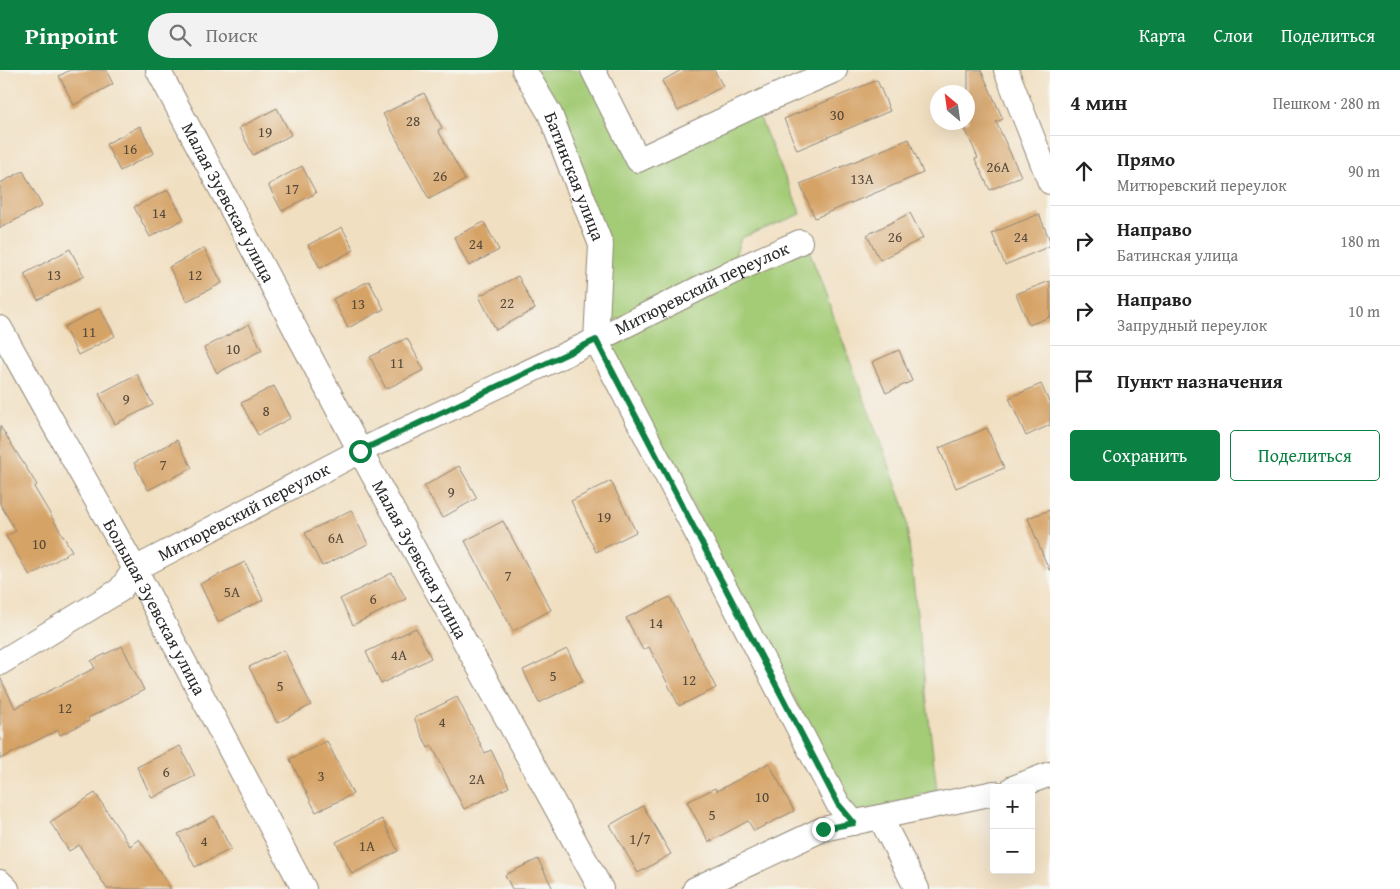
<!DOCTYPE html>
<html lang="ru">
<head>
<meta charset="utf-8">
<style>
	body { margin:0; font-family:"Gentium Book Plus",serif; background:#f2f2f2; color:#222 }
	.controls { position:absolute; right:15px; bottom:15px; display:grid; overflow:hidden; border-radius:5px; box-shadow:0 5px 20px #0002 }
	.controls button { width:45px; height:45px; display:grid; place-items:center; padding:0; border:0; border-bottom:1px solid #e0e0e0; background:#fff; color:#222; font:25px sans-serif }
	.compass { position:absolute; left:930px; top:15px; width:45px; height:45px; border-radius:50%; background:#fff; box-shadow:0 5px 20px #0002; rotate:331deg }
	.stop { position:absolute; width:15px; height:15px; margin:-11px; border:4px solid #0b8043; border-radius:50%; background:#fff }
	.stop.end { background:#0b8043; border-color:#fff; box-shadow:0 1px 5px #0008 }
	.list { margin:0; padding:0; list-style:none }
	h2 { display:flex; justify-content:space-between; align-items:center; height:65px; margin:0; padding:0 20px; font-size:21px }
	h2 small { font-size:16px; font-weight:400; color:#767676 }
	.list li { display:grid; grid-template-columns:32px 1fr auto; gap:15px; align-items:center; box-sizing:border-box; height:70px; padding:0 20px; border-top:1px solid #e0e0e0 }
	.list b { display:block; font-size:19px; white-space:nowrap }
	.list p { margin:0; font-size:16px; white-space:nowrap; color:#767676 }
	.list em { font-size:16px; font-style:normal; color:#767676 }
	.actions { display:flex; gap:10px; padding:15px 20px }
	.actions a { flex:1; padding:11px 0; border:1px solid #0b8043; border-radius:5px; text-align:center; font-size:18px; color:#0b8043 }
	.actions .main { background:#0b8043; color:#fff }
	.icon { flex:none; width:28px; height:28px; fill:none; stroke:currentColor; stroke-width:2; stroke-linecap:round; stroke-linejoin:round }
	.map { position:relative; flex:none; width:1050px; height:819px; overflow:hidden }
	header { display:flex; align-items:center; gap:30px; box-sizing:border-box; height:70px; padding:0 25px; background:#0b8043; color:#fff }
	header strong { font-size:24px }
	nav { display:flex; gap:28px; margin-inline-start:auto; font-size:18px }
	.search { width:350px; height:45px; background:#f2f2f2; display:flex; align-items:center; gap:12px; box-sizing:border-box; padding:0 18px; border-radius:28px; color:#767676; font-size:19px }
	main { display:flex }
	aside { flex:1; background:#fff }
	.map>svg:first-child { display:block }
	.green { fill:#a4cc77; stroke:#687c51 }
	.building { fill:#d6a366 }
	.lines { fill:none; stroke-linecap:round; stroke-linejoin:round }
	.minor-casing { stroke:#8e8576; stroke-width:26 }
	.minor { stroke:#fff; stroke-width:24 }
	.route { stroke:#0b8043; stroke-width:6 }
	.labels { text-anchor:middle; stroke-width:4; stroke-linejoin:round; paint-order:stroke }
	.number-label { font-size:15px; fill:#56493a }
	.street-label { font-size:18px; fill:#2b2b2b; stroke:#f6f6f2 }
</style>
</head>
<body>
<header>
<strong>Pinpoint</strong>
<div class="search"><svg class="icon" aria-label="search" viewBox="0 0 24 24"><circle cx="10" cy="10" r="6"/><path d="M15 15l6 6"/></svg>Поиск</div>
<nav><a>Карта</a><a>Слои</a><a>Поделиться</a></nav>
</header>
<main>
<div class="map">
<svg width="1050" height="819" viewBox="0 0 1050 819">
	<rect width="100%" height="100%" fill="#f6f6f2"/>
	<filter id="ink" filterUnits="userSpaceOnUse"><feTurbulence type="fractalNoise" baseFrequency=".02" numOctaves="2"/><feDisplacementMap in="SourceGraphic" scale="10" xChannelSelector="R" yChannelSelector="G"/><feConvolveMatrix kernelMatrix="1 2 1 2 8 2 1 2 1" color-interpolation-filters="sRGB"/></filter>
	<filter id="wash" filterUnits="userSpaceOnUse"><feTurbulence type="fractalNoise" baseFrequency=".0096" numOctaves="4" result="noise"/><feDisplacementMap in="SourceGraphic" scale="20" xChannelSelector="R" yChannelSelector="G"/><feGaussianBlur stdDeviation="1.12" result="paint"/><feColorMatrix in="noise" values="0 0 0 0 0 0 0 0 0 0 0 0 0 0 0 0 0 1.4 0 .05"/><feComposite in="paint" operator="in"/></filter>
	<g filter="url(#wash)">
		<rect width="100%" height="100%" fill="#f1dfc1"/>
		<!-- green -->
		<g class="green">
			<path d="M 531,0 L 586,0 L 634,95 L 749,42 L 760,49 L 801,144 L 741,168 L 735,187 L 725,198 L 605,255 L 607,174 Z"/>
			<path d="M 809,180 L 905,439 L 937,720 L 855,744 L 615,288 L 612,266 L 746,202 Z"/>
		</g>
		<g id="blocks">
			<!-- building -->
			<g class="building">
				<path d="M 70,0 L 106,0 L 113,14 L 74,35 L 59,6 Z"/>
				<path d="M 681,0 L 714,0 L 723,16 L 678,41 L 662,11 Z"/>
				<path d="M 968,0 L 981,0 L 1003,49 L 996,52 L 1021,106 L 990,120 L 975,89 L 978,88 L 962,52 L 968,52 Z"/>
				<path d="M 877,10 L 890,41 L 797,80 L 784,49 Z"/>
				<path d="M 424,23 L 442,58 L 438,60 L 465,110 L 429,129 L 383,44 Z"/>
				<path d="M 277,38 L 291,65 L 253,85 L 239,58 Z"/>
				<path d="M 140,56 L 154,83 L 120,101 L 106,74 Z"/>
				<path d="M 909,69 L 923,103 L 815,148 L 800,114 Z"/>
				<path d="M 302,96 L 316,123 L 282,141 L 268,115 Z"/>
				<path d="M 23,101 L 42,136 L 0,158 L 0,113 Z"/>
				<path d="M 168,120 L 184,149 L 150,167 L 134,137 Z"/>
				<path d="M 910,143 L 923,168 L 880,190 L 867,165 Z"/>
				<path d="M 1039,144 L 1050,171 L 1050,176 L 1005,195 L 992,163 Z"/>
				<path d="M 484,152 L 499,180 L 469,196 L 454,167 Z"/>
				<path d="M 342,157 L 354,180 L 320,198 L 308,175 Z"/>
				<path d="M 204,178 L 222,213 L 187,231 L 169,197 Z"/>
				<path d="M 70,179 L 84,206 L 38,230 L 24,204 Z"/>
				<path d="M 518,206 L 535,239 L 496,260 L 479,226 Z"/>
				<path d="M 369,211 L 384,239 L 348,258 L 333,229 Z"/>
				<path d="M 1050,211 L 1050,247 L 1029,255 L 1016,224 Z"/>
				<path d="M 100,238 L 115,266 L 78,285 L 64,257 Z"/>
				<path d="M 249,254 L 262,280 L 217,303 L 204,278 Z"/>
				<path d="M 407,268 L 424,300 L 386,319 L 370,287 Z"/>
				<path d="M 899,280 L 912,311 L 886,323 L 872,292 Z"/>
				<path d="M 137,304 L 153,335 L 115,354 L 99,324 Z"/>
				<path d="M 1041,314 L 1050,334 L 1050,355 L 1026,366 L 1009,328 Z"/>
				<path d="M 274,316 L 291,348 L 258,365 L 241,333 Z"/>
				<path d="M 0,356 L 37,415 L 34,417 L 72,481 L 30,506 L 6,466 L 16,461 L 0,434 Z"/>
				<path d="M 987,358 L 1004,398 L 956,418 L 939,378 Z"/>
				<path d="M 177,370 L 192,398 L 148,420 L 134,393 Z"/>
				<path d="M 459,396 L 477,428 L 442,448 L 424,416 Z"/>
				<path d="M 611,411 L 636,462 L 596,482 L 571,431 Z"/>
				<path d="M 351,440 L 368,474 L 322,496 L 305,463 Z"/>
				<path d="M 1050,440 L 1050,500 L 1049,500 L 1028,448 Z"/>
				<path d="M 503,451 L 551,540 L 513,561 L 465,471 Z"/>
				<path d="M 245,492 L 263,530 L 218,552 L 200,514 Z"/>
				<path d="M 392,503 L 406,529 L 353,555 L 340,529 Z"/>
				<path d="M 670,527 L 716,618 L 679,636 L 649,577 L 643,580 L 626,548 Z"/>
				<path d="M 416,558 L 431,588 L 381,614 L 366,582 Z"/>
				<path d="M 122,576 L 144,620 L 88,648 L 89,651 L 60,665 L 58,660 L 0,689 L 0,607 L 15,638 L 95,598 L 91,591 Z"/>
				<path d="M 567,579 L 583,611 L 539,633 L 523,600 Z"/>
				<path d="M 284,580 L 311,635 L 277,653 L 249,597 Z"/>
				<path d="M 457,627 L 485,683 L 491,680 L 509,717 L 464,739 L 432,676 L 428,678 L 414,648 Z"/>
				<path d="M 327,671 L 353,724 L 316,742 L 290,689 Z"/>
				<path d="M 180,676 L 195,706 L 152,728 L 137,697 Z"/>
				<path d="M 769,693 L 794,741 L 754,761 L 748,751 L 709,772 L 687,732 L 715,718 L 717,721 Z"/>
				<path d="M 95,723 L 130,776 L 139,769 L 171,819 L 107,819 L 79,775 L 69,781 L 50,752 Z"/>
				<path d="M 643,736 L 671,784 L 638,803 L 610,755 Z"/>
				<path d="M 214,746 L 231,779 L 195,797 L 178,764 Z"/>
				<path d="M 382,749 L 398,781 L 352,804 L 336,772 Z"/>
				<path d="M 538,789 L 553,819 L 512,819 L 505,805 Z"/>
			</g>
		</g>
	</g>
	<g filter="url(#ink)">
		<use href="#blocks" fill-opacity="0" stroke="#8e8576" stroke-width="1"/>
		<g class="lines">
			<!-- minor casing -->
			<g class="minor-casing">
				<g id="minor">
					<path id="s1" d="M 158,0 L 360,381 L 601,819"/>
					<path id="s2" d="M 524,0 L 550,44 L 601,175 L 596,270 L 838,734 L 854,753"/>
					<path d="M 593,0 L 638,90 L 753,36 L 835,0"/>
					<path d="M 1006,0 L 1050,112"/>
					<path id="s3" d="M 0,258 L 135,499 L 304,819"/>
					<path id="s4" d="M 0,593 L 120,520 L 135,499 L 360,381 L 596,270 L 732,202 L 800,172"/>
					<path d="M 1013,718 L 1050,704"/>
					<path d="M 880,747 L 917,819"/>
					<path d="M 0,812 L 7,819"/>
					<path d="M 695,819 L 823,759 L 994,723"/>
				</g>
			</g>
			<!-- minor -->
			<use href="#minor" class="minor"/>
		</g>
	</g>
	<g class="lines" filter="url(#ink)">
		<!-- route -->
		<path class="route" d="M 360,381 L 596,270 L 838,734 L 854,753 L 823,759"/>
	</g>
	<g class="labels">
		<!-- number labels -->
		<g class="number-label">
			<text x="837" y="50">30</text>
			<text x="413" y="56">28</text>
			<text x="265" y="67">19</text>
			<text x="130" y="84">16</text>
			<text x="998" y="102">26А</text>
			<text x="440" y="111">26</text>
			<text x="862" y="114">13А</text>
			<text x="292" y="124">17</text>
			<text x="159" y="148">14</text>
			<text x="895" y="172">26</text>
			<text x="1021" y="172">24</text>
			<text x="476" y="179">24</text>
			<text x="54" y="210">13</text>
			<text x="195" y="210">12</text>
			<text x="507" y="238">22</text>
			<text x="358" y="239">13</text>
			<text x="89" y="267">11</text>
			<text x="233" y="284">10</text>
			<text x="397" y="298">11</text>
			<text x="126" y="334">9</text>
			<text x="266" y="346">8</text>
			<text x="163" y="400">7</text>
			<text x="451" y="427">9</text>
			<text x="604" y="452">19</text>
			<text x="336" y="473">6А</text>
			<text x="39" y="479">10</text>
			<text x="508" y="511">7</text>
			<text x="232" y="527">5А</text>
			<text x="373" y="534">6</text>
			<text x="656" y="558">14</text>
			<text x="399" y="590">4А</text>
			<text x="553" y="611">5</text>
			<text x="689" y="615">12</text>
			<text x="280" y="621">5</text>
			<text x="65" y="643">12</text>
			<text x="442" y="657">4</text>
			<text x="166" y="707">6</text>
			<text x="321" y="711">3</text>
			<text x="477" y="714">2А</text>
			<text x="762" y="732">10</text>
			<text x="712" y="750">5</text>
			<text x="640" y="774">1/7</text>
			<text x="204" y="776">4</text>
			<text x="367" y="781">1А</text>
		</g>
		<!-- street labels -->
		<g class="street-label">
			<text dy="6" stroke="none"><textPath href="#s2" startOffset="118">Батинская улица</textPath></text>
			<text dy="6" stroke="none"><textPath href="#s1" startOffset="150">Малая Зуевская улица</textPath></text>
			<text dy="6" stroke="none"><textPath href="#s4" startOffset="799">Митюревский переулок</textPath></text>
			<text dy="6" stroke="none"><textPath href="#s4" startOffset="289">Митюревский переулок</textPath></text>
			<text dy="6" stroke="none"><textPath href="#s1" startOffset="555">Малая Зуевская улица</textPath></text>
			<text dy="6" stroke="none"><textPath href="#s3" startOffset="319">Большая Зуевская улица</textPath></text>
		</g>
	</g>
</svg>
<div class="controls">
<button>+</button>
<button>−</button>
</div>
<svg class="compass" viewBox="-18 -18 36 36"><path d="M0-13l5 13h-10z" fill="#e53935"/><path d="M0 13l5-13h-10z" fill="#767676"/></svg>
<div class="stop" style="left:360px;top:381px"></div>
<div class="stop end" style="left:823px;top:759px"></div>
</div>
<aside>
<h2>4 мин<small>Пешком · 280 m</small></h2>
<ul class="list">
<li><svg class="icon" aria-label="ahead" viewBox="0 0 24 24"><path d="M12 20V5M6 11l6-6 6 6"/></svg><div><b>Прямо</b><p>Митюревский переулок</p></div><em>90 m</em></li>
<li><svg class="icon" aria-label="right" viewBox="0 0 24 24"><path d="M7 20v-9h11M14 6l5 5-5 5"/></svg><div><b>Направо</b><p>Батинская улица</p></div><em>180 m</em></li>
<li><svg class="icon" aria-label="right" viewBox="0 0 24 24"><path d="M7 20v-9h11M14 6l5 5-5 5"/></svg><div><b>Направо</b><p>Запрудный переулок</p></div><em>10 m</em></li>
<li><svg class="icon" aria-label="arrive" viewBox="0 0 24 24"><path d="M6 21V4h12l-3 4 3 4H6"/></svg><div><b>Пункт назначения</b></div></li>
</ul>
<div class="actions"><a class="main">Сохранить</a><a>Поделиться</a></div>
</aside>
</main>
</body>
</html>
